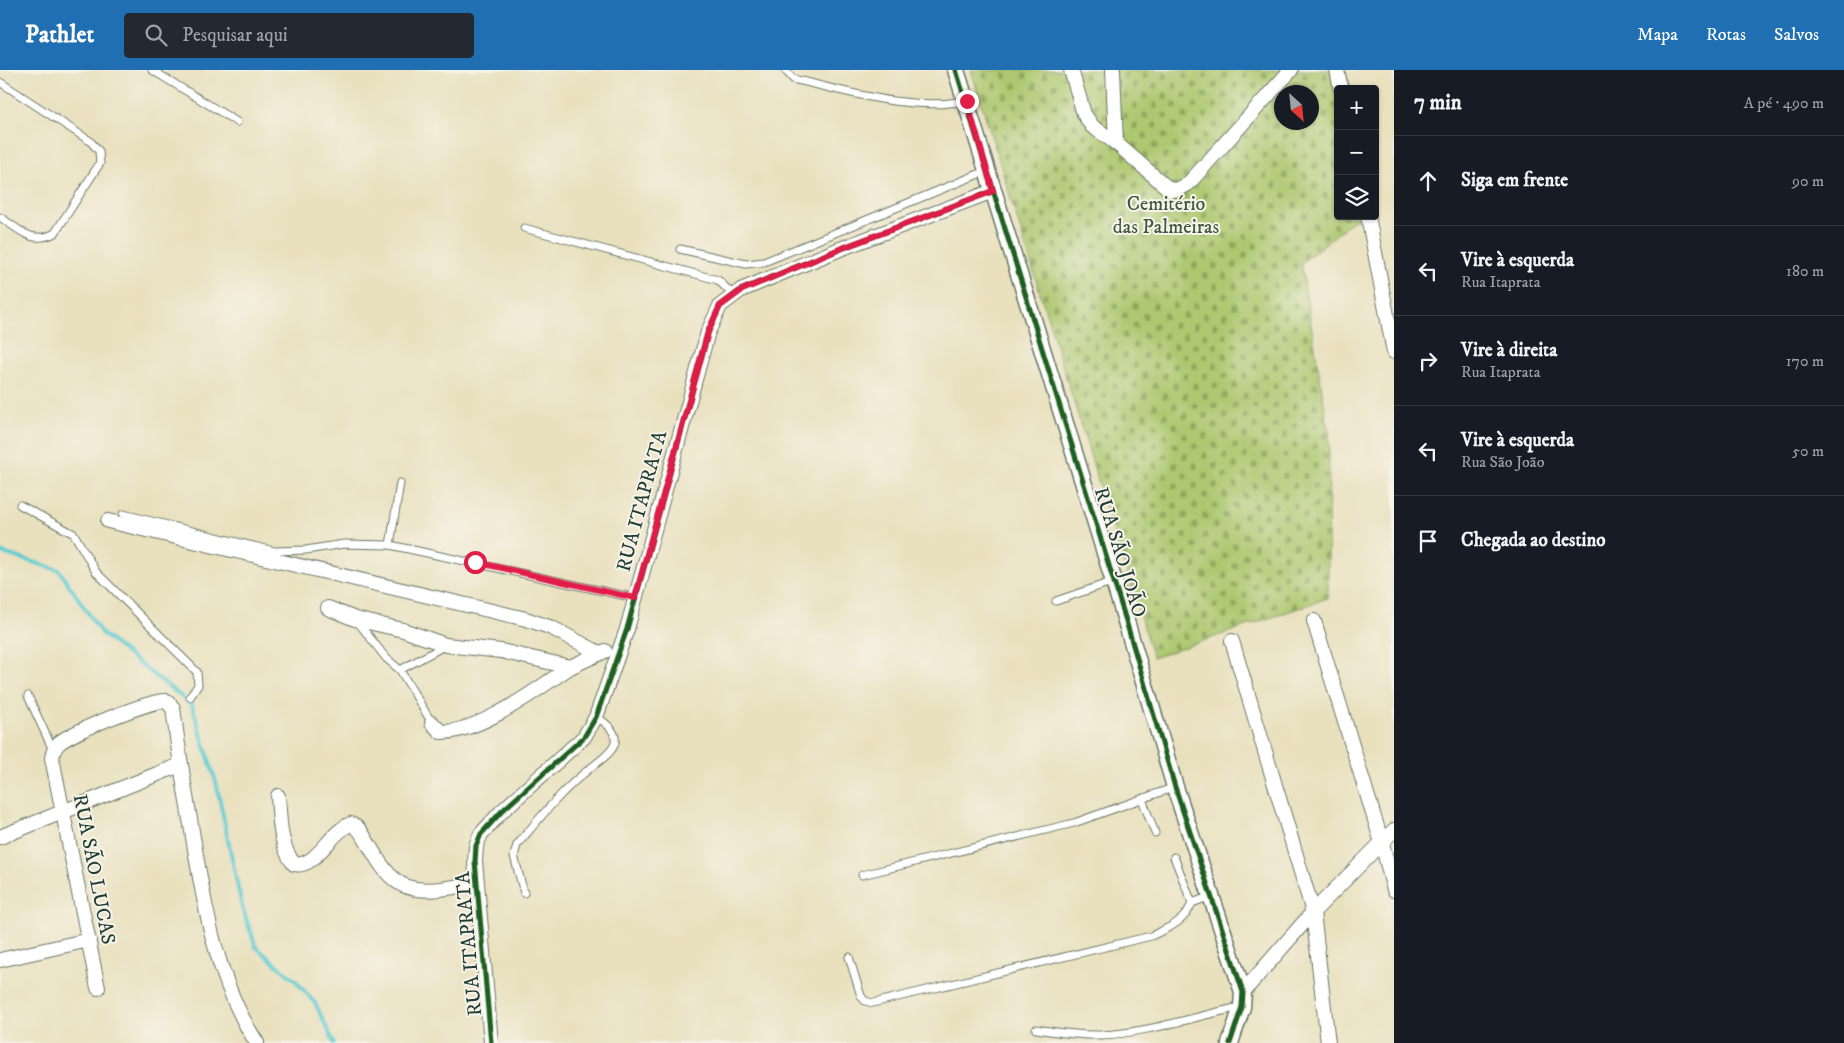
<!DOCTYPE html>
<html lang="pt">
<head>
<meta charset="utf-8">
<style>
	body { margin:0; font-family:"IM FELL DW Pica",serif; background:#242831; color:#f1f3f6 }
	.controls { position:absolute; right:15px; top:15px; display:grid; overflow:hidden; border-radius:5px; box-shadow:0 1px 4px #0004 }
	.controls button { width:45px; height:45px; display:grid; place-items:center; padding:0; border:0; border-bottom:1px solid #363941; background:#171b24; color:#f1f3f6; font:25px sans-serif }
	.compass { position:absolute; left:1274px; top:15px; width:45px; height:45px; border-radius:50%; background:#171b24; box-shadow:0 1px 4px #0004; rotate:153deg }
	.stop { position:absolute; width:15px; height:15px; margin:-11px; border:4px solid #e11d48; border-radius:50%; background:#fff }
	.stop.end { background:#e11d48; border-color:#fff; box-shadow:0 1px 5px #0008 }
	.list { margin:0; padding:0; list-style:none }
	h2 { display:flex; justify-content:space-between; align-items:center; height:65px; margin:0; padding:0 20px; font-size:21px }
	h2 small { font-size:16px; font-weight:400; color:#9ea1a6 }
	.list li { display:grid; grid-template-columns:32px 1fr auto; gap:15px; align-items:center; box-sizing:border-box; height:90px; padding:0 20px; border-top:1px solid #363941 }
	.list b { display:block; font-size:19px; white-space:nowrap }
	.list p { margin:0; font-size:16px; white-space:nowrap; color:#9ea1a6 }
	.list em { font-size:16px; font-style:normal; color:#9ea1a6 }
	.icon { flex:none; width:28px; height:28px; fill:none; stroke:currentColor; stroke-width:2; stroke-linecap:round; stroke-linejoin:round }
	.map { position:relative; flex:none; width:1394px; height:973px; overflow:hidden }
	header { display:flex; align-items:center; gap:30px; box-sizing:border-box; height:70px; padding:0 25px; background:#1f6fb2; color:#fff }
	header strong { font-size:24px }
	nav { display:flex; gap:28px; margin-inline-start:auto; font-size:18px }
	.search { width:350px; height:45px; background:#242831; display:flex; align-items:center; gap:12px; box-sizing:border-box; padding:0 18px; border-radius:5px; color:#9ea1a6; font-size:19px }
	main { display:flex }
	aside { flex:1; background:#171b24 }
	.map>svg:first-child { display:block }
	.cemetery { fill:url(#cemetery-stones); stroke:#668252; fill-rule:evenodd }
	.lines { fill:none; stroke-linecap:round; stroke-linejoin:round }
	.stream { stroke:#5dcad2; stroke-width:4 }
	.service-casing { stroke:#667664; stroke-width:9 }
	.minor-casing { stroke:#667664; stroke-width:16 }
	.tertiary-casing { stroke:#667664; stroke-width:19 }
	.service { stroke:#fff; stroke-width:7 }
	.minor { stroke:#fff; stroke-width:14 }
	.tertiary { stroke:#fff; stroke-width:16 }
	.cycleway-casing { stroke:#f7f3e8; stroke-width:8 }
	.cycleway { stroke:#1b5e20; stroke-width:5 }
	.route { stroke:#e11d48; stroke-width:6 }
	.labels { text-anchor:middle; stroke-width:4; stroke-linejoin:round; paint-order:stroke }
	.park-label { font-size:20px; fill:#3b5940; stroke:#f7f3e8 }
	.street-label { font-size:20px; fill:#1f3d34; stroke:#f7f3e8 }
</style>
</head>
<body>
<header>
<strong>Pathlet</strong>
<div class="search"><svg class="icon" aria-label="search" viewBox="0 0 24 24"><circle cx="10" cy="10" r="6"/><path d="M15 15l6 6"/></svg>Pesquisar aqui</div>
<nav><a>Mapa</a><a>Rotas</a><a>Salvos</a></nav>
</header>
<main>
<div class="map">
<svg width="1394" height="973" viewBox="0 0 1394 973">
	<defs>
		<pattern id="cemetery-stones" width="16" height="16" patternUnits="userSpaceOnUse" patternTransform="scale(1.25)"><rect width="16" height="16" fill="#adc86f"/><path d="M2 7V4a2 2 0 0 1 4 0v3zM10 15v-3a2 2 0 0 1 4 0v3z" fill="#8ca45c"/></pattern>
	</defs>
	<rect width="100%" height="100%" fill="#f7f3e8"/>
	<filter id="ink" filterUnits="userSpaceOnUse"><feTurbulence type="fractalNoise" baseFrequency=".02" numOctaves="2"/><feDisplacementMap in="SourceGraphic" scale="10" xChannelSelector="R" yChannelSelector="G"/><feConvolveMatrix kernelMatrix="1 2 1 2 8 2 1 2 1" color-interpolation-filters="sRGB"/></filter>
	<filter id="wash" filterUnits="userSpaceOnUse"><feTurbulence type="fractalNoise" baseFrequency=".0096" numOctaves="4" result="noise"/><feDisplacementMap in="SourceGraphic" scale="20" xChannelSelector="R" yChannelSelector="G"/><feGaussianBlur stdDeviation="1.12" result="paint"/><feColorMatrix in="noise" values="0 0 0 0 0 0 0 0 0 0 0 0 0 0 0 0 0 1.4 0 .05"/><feComposite in="paint" operator="in"/></filter>
	<g filter="url(#wash)">
		<rect width="100%" height="100%" fill="#e9e0bd"/>
		<!-- cemetery -->
		<path class="cemetery" d="M 971,0 L 1345,0 L 1350,19 L 1338,19 L 1338,146 L 1359,146 L 1301,193 L 1329,363 L 1328,528 L 1153,588 ZM 1282,22 L 1312,22 L 1312,52 L 1282,52 Z"/>
		<g class="lines">
			<!-- stream -->
			<path class="stream" d="M 0,482 L 59,500 L 102,564 L 192,635 L 216,712 L 242,837 L 256,877 L 295,910 L 315,933 L 334,973"/>
		</g>
	</g>
	<g filter="url(#ink)">
		<g class="lines">
			<!-- service casing -->
			<g class="service-casing">
				<g id="service">
					<path d="M 152,0 L 237,52"/>
					<path d="M 785,0 L 793,9 C 849,22 908,41 966,31"/>
					<path d="M 0,12 L 90,71 L 99,81 L 100,93 L 55,163 C 32,175 20,160 0,147"/>
					<path d="M 524,158 L 718,210 L 733,225"/>
					<path d="M 680,179 L 746,194 L 764,192 L 986,101"/>
					<path d="M 20,435 L 74,464 L 96,502 L 197,602 L 198,615 L 190,627"/>
					<path d="M 123,444 L 274,481 L 306,480 L 344,474 L 390,475 L 635,528"/>
					<path d="M 390,475 L 400,413"/>
					<path d="M 1056,531 L 1114,511"/>
					<path d="M 357,551 L 386,588 L 400,600 L 432,653"/>
					<path d="M 400,600 L 446,575"/>
					<path d="M 28,626 L 53,680"/>
					<path d="M 1142,729 L 1155,763"/>
					<path d="M 862,805 L 1074,753 L 1175,717"/>
					<path d="M 524,823 L 514,786 L 517,775 C 539,749 561,721 588,700 C 596,693 612,684 615,673 C 617,661 605,652 596,647"/>
					<path d="M 1192,833 L 1211,826"/>
					<path d="M 849,887 L 861,926 L 865,931 L 873,933 L 1151,866 C 1168,858 1185,852 1192,833 L 1174,787"/>
					<path d="M 1036,959 C 1058,962 1079,966 1101,965 C 1148,963 1195,946 1241,937"/>
				</g>
			</g>
			<!-- minor casing -->
			<g class="minor-casing">
				<g id="minor">
					<path d="M 1071,0 L 1084,44 L 1092,56 L 1116,73 L 1170,120 L 1179,119 L 1188,114 L 1291,0"/>
					<path d="M 1113,0 L 1116,73"/>
					<path d="M 1337,0 L 1341,19"/>
					<path d="M 1368,146 L 1394,282"/>
					<path d="M 108,451 L 526,549 L 552,558 L 599,583"/>
					<path d="M 328,538 L 355,549 L 403,560 L 446,575 L 501,581 L 570,597 L 605,581"/>
					<path d="M 1314,551 L 1382,773 L 1394,820"/>
					<path d="M 1232,571 L 1313,842 L 1328,973"/>
					<path d="M 432,653 L 441,662 C 480,663 539,618 570,597"/>
					<path d="M 278,726 C 280,749 279,775 294,794 C 316,799 330,761 351,754 C 360,757 364,767 369,775 C 376,787 383,800 394,809 C 414,828 453,817 477,813"/>
					<path d="M 0,767 L 180,695"/>
					<path d="M 0,890 L 89,870"/>
					<path d="M 98,918 L 52,688 C 53,682 54,678 58,674 C 69,663 150,630 166,631 L 173,638 C 178,677 184,716 191,755 C 203,829 215,909 257,973"/>
					<path d="M 1243,922 L 1313,842 L 1394,760"/>
					<path d="M 491,973 L 475,791 L 476,776 L 481,764 L 502,741 L 584,667 L 596,647 L 627,559 L 708,262 L 720,236 L 741,220 L 840,179 L 993,121"/>
				</g>
			</g>
			<!-- tertiary casing -->
			<g class="tertiary-casing">
				<path id="tertiary" d="M 956,0 L 1123,541 L 1175,717 L 1243,922 L 1242,937 L 1230,973"/>
			</g>
			<!-- service -->
			<use href="#service" class="service"/>
			<!-- minor -->
			<use href="#minor" class="minor"/>
			<!-- tertiary -->
			<use href="#tertiary" class="tertiary"/>
			<!-- cycleway casing -->
			<g class="cycleway-casing">
				<g id="cycleway">
					<path d="M 956,0 L 1123,541 L 1175,717 L 1243,922 L 1242,937 L 1230,973"/>
					<path d="M 491,973 L 475,791 L 476,776 L 481,764 L 502,741 L 584,667 L 596,647 L 627,559 L 708,262 L 720,236 L 741,220 L 840,179 L 993,121"/>
				</g>
			</g>
			<!-- cycleway -->
			<use href="#cycleway" class="cycleway"/>
		</g>
	</g>
	<g class="lines" filter="url(#ink)">
		<!-- route -->
		<path class="route" d="M 475,492 L 635,528 L 708,262 L 720,236 L 742,220 L 840,179 L 993,121 L 967,31"/>
	</g>
	<g class="labels">
		<!-- park labels -->
		<g class="park-label">
			<text x="1166" y="140">Cemitério<tspan x="1166" dy="23">das Palmeiras</tspan></text>
		</g>
		<!-- street labels -->
		<g class="street-label">
			<text transform="translate(641 431) rotate(-75)" y="7">RUA ITAPRATA</text>
			<text transform="translate(1121 482) rotate(73)" y="7">RUA SÃO JOÃO</text>
			<text transform="translate(95 799) rotate(79)" y="7">RUA SÃO LUCAS</text>
			<text transform="translate(468 874) rotate(-95)" y="7">RUA ITAPRATA</text>
		</g>
	</g>
</svg>
<div class="controls">
<button>+</button>
<button>−</button>
<button><svg class="icon" aria-label="layers" viewBox="0 0 24 24"><path d="M12 4l9 5-9 5-9-5zM3 14l9 5 9-5"/></svg></button>
</div>
<svg class="compass" viewBox="-18 -18 36 36"><path d="M0-13l5 13h-10z" fill="#e53935"/><path d="M0 13l5-13h-10z" fill="#9ea1a6"/></svg>
<div class="stop" style="left:475px;top:492px"></div>
<div class="stop end" style="left:967px;top:31px"></div>
</div>
<aside>
<h2>7 min<small>A pé · 490 m</small></h2>
<ul class="list">
<li><svg class="icon" aria-label="ahead" viewBox="0 0 24 24"><path d="M12 20V5M6 11l6-6 6 6"/></svg><div><b>Siga em frente</b></div><em>90 m</em></li>
<li><svg class="icon" aria-label="left" viewBox="0 0 24 24"><path d="M17 20v-9H6M10 6l-5 5 5 5"/></svg><div><b>Vire à esquerda</b><p>Rua Itaprata</p></div><em>180 m</em></li>
<li><svg class="icon" aria-label="right" viewBox="0 0 24 24"><path d="M7 20v-9h11M14 6l5 5-5 5"/></svg><div><b>Vire à direita</b><p>Rua Itaprata</p></div><em>170 m</em></li>
<li><svg class="icon" aria-label="left" viewBox="0 0 24 24"><path d="M17 20v-9H6M10 6l-5 5 5 5"/></svg><div><b>Vire à esquerda</b><p>Rua São João</p></div><em>50 m</em></li>
<li><svg class="icon" aria-label="arrive" viewBox="0 0 24 24"><path d="M6 21V4h12l-3 4 3 4H6"/></svg><div><b>Chegada ao destino</b></div></li>
</ul>
</aside>
</main>
</body>
</html>
